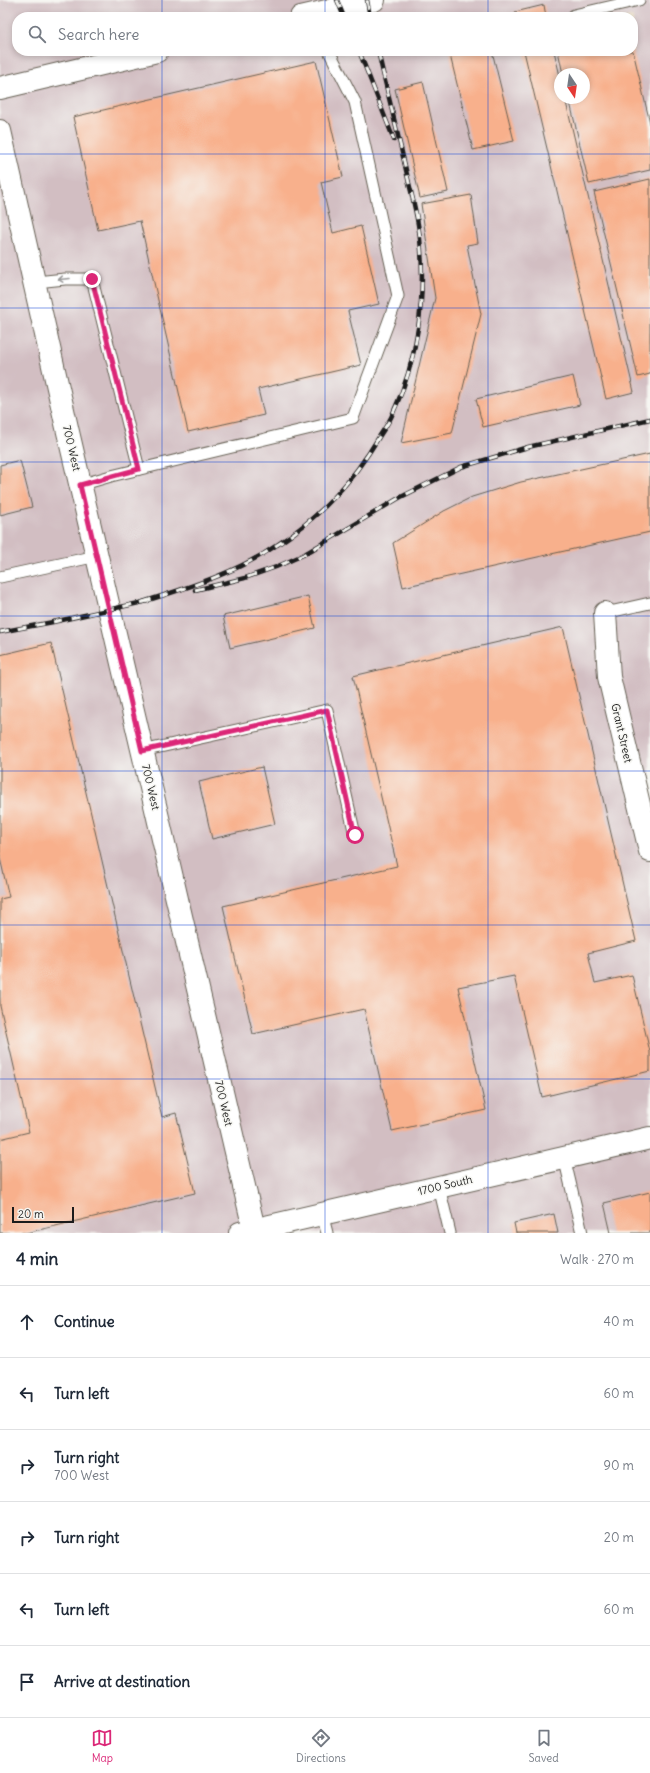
<!DOCTYPE html>
<html lang="en">
<head>
<meta charset="utf-8">
<style>
	body { margin:0; font-family:Delius,sans-serif; background:#f2f2f3; color:#1f2937 }
	.compass { position:absolute; left:554px; top:68px; width:36px; height:36px; border-radius:50%; background:#fff; box-shadow:0 2px 6px #0003; rotate:167deg }
	.scale { position:absolute; left:12px; bottom:10px; width:62px; box-sizing:border-box; padding-left:4px; border:2px solid #1c1c1c; border-top:0; font-size:11px; line-height:14px; white-space:nowrap; color:#1c1c1c; -webkit-text-stroke:3px #f6f6f2; paint-order:stroke }
	.stop { position:absolute; width:12px; height:12px; margin:-9px; border:3px solid #db2777; border-radius:50%; background:#fff }
	.stop.end { background:#db2777; border-color:#fff; box-shadow:0 1px 4px #0008 }
	.list { margin:0; padding:0; list-style:none }
	h2 { display:flex; justify-content:space-between; align-items:center; height:52px; margin:0; padding:0 16px; font-size:17px }
	h2 small { font-size:13px; font-weight:400; color:#747a83 }
	.list li { display:grid; grid-template-columns:26px 1fr auto; gap:12px; align-items:center; box-sizing:border-box; height:72px; padding:0 16px; border-top:1px solid #e0e1e3 }
	.list b { display:block; font-size:15px; white-space:nowrap }
	.list p { margin:0; font-size:13px; white-space:nowrap; color:#747a83 }
	.list em { font-size:13px; font-style:normal; color:#747a83 }
	.icon { flex:none; width:22px; height:22px; fill:none; stroke:currentColor; stroke-width:2; stroke-linecap:round; stroke-linejoin:round }
	.map { position:relative; flex:none; width:650px; height:1233px; overflow:hidden }
	.search { position:absolute; background:#fff; box-shadow:0 2px 6px #0003; left:12px; right:12px; top:12px; height:44px; display:flex; align-items:center; gap:10px; box-sizing:border-box; padding:0 14px; border-radius:16px; color:#747a83; font-size:15px }
	.sheet { height:484px; background:#fff }
	nav { display:flex; justify-content:space-around; align-items:center; box-sizing:border-box; height:56px; border-top:1px solid #e0e1e3; background:#fff; font-size:11px; color:#747a83 }
	nav a { display:grid; justify-items:center; gap:2px }
	nav .on { color:#db2777 }
	.map>svg:first-child { display:block }
	.industrial { fill:#d2bec2; fill-rule:evenodd }
	.building { fill:#f8b08c }
	.lines { fill:none; stroke-linecap:round; stroke-linejoin:round }
	.lane-casing { stroke:#666054; stroke-width:13 }
	.street-casing { stroke:#666054; stroke-width:24 }
	.secondary-casing { stroke:#666054; stroke-width:24 }
	.lane { stroke:#fff; stroke-width:11 }
	.street { stroke:#fff; stroke-width:22 }
	.secondary { stroke:#fff; stroke-width:22 }
	.rail-casing { stroke:#1c1c1c; stroke-width:4.5 }
	.rail { stroke:#f6f6f2; stroke-width:3; stroke-dasharray:9; stroke-linecap:butt }
	.oneway { stroke:#999 }
	.route { stroke:#db2777; stroke-width:5 }
	.grid { fill:none; stroke:#1d4ed8; stroke-width:1; stroke-opacity:0.55 }
	.labels { text-anchor:middle; stroke-width:3; stroke-linejoin:round; paint-order:stroke }
	.street-label { font-size:11px; fill:#1c1c1c; stroke:#f6f6f2 }
</style>
</head>
<body>
<div class="map">
<svg width="650" height="1233" viewBox="0 0 650 1233">
	<rect width="100%" height="100%" fill="#f6f6f2"/>
	<filter id="ink" filterUnits="userSpaceOnUse"><feTurbulence type="fractalNoise" baseFrequency=".025" numOctaves="2"/><feDisplacementMap in="SourceGraphic" scale="8" xChannelSelector="R" yChannelSelector="G"/><feConvolveMatrix kernelMatrix="1 2 1 2 8 2 1 2 1" color-interpolation-filters="sRGB"/></filter>
	<filter id="wash" filterUnits="userSpaceOnUse"><feTurbulence type="fractalNoise" baseFrequency=".012" numOctaves="4" result="noise"/><feDisplacementMap in="SourceGraphic" scale="16" xChannelSelector="R" yChannelSelector="G"/><feGaussianBlur stdDeviation="0.9" result="paint"/><feColorMatrix in="noise" values="0 0 0 0 0 0 0 0 0 0 0 0 0 0 0 0 0 1.4 0 .05"/><feComposite in="paint" operator="in"/></filter>
	<g filter="url(#wash)">
		<rect width="100%" height="100%" fill="#efddbc"/>
		<!-- industrial -->
		<path class="industrial" d="M 0,0 L 650,0 L 650,1233 L 0,1233 ZM 17,17 L 633,17 L 633,51 L 17,51 ZM 560,74 L 584,74 L 584,98 L 560,98 Z"/>
		<g id="blocks">
			<!-- building -->
			<g class="building">
				<path d="M 544,5 L 546,17 L 516,17 L 515,12 Z"/>
				<path d="M 449,51 L 492,51 L 514,141 L 473,150 Z"/>
				<path d="M 524,51 L 554,51 L 560,76 L 560,98 L 565,98 L 634,392 L 606,399 Z"/>
				<path d="M 558,51 L 633,51 L 650,123 L 650,170 L 589,184 L 569,98 L 584,98 L 584,74 L 563,74 Z"/>
				<path d="M 316,61 L 343,177 L 321,182 L 333,233 L 361,226 L 379,304 L 348,311 L 361,365 L 258,389 L 264,415 L 188,432 L 140,221 L 98,230 L 73,117 Z"/>
				<path d="M 423,82 L 448,192 L 420,198 L 395,89 Z"/>
				<path d="M 650,179 L 650,374 L 638,377 L 594,192 Z"/>
				<path d="M 471,195 L 478,243 L 467,245 L 481,314 L 452,433 L 401,443 L 435,298 L 421,204 Z"/>
				<path d="M 573,376 L 580,405 L 483,427 L 476,399 Z"/>
				<path d="M 650,454 L 650,532 L 403,587 L 393,543 L 444,511 L 472,497 L 521,482 Z"/>
				<path d="M 20,460 L 32,507 L 0,515 L 0,465 Z"/>
				<path d="M 308,596 L 315,628 L 230,648 L 223,616 Z"/>
				<path d="M 563,627 L 636,941 L 588,953 L 595,983 L 632,975 L 650,1052 L 650,1071 L 542,1097 L 514,976 L 458,987 L 486,1110 L 392,1131 L 364,1009 L 253,1034 L 223,906 L 397,866 L 353,676 Z"/>
				<path d="M 51,643 L 162,1117 L 176,1113 L 195,1193 L 26,1233 L 0,1233 L 0,1139 L 29,1132 L 0,1006 L 0,899 L 9,897 L 0,858 L 0,655 Z"/>
				<path d="M 262,767 L 275,824 L 212,839 L 199,782 Z"/>
				<path d="M 650,1192 L 650,1233 L 611,1233 L 604,1203 Z"/>
				<path d="M 554,1214 L 558,1233 L 516,1233 L 514,1223 Z"/>
			</g>
		</g>
	</g>
	<g filter="url(#ink)">
		<use href="#blocks" fill-opacity="0" stroke="#666054" stroke-width="1"/>
		<g class="lines">
			<!-- lane casing -->
			<g class="lane-casing">
				<g id="lane">
					<path d="M 574,15 L 639,0"/>
					<path d="M 36,282 L 65,279 L 92,279 L 139,469"/>
					<path d="M 80,485 L 111,476 L 353,418 L 398,296 L 355,102 L 329,51"/>
					<path d="M 0,577 L 97,556"/>
					<path d="M 605,613 L 650,603"/>
					<path d="M 142,751 L 327,710 L 355,835"/>
					<path d="M 564,1157 L 582,1233"/>
					<path d="M 439,1187 L 450,1233"/>
					<path d="M 322,1214 L 327,1233"/>
				</g>
			</g>
			<!-- street casing -->
			<g class="street-casing">
				<g id="street">
					<path d="M 301,17 L 374,0"/>
					<path d="M 0,88 L 157,51"/>
					<path d="M 605,613 L 609,677 L 650,851"/>
				</g>
			</g>
			<!-- secondary casing -->
			<g class="secondary-casing">
				<g id="secondary">
					<path d="M 0,131 L 68,432 L 254,1229"/>
					<path d="M 240,1233 L 650,1138"/>
				</g>
			</g>
			<!-- lane -->
			<use href="#lane" class="lane"/>
			<!-- street -->
			<use href="#street" class="street"/>
			<!-- secondary -->
			<use href="#secondary" class="secondary"/>
			<!-- rail casing -->
			<g class="rail-casing">
				<g id="rail">
					<path d="M 337,0 L 344,17"/>
					<path d="M 367,0 L 370,17"/>
					<path d="M 359,51 L 394,140"/>
					<path d="M 195,590 L 245,578 L 276,567 L 303,555 L 399,498 L 461,467 L 528,447 L 650,419"/>
					<path d="M 143,602 C 189,587 237,573 277,545 C 321,516 352,482 379,437 C 384,429 390,421 393,413 C 418,360 426,296 420,239 C 418,216 411,193 406,170 C 397,130 387,91 378,51"/>
					<path d="M 0,632 L 53,622 L 148,601"/>
				</g>
			</g>
			<!-- rail -->
			<use href="#rail" class="rail"/>
		</g>
		<!-- one-way arrows -->
		<defs><path id="oneway-shaft" d="M-6 0H5M1.5-3L5.5 0L1.5 3" fill="none" stroke-width="1.6" stroke-linecap="round" stroke-linejoin="round"/></defs>
		<use class="oneway" href="#oneway-shaft" transform="translate(64 279) rotate(175)"/>
	</g>
	<g class="lines" filter="url(#ink)">
		<!-- route -->
		<path class="route" d="M 92,279 L 139,469 L 80,485 L 142,751 L 327,710 L 355,835"/>
	</g>
	<!-- grid -->
	<path class="grid" d="M 162,0 L 162,17M 325,0 L 325,17M 488,0 L 488,17M 162,51 L 162,1233M 325,51 L 325,1233M 488,51 L 488,1233M 0,154 L 650,154M 0,308 L 650,308M 0,462 L 650,462M 0,616 L 650,616M 0,771 L 650,771M 0,925 L 650,925M 0,1079 L 650,1079"/>
	<g class="labels">
		<!-- street labels -->
		<g class="street-label">
			<text transform="translate(72 448) rotate(77)" y="4">700 West</text>
			<text transform="translate(622 733) rotate(77)" y="4">Grant Street</text>
			<text transform="translate(151 787) rotate(77)" y="4">700 West</text>
			<text transform="translate(224 1103) rotate(77)" y="4">700 West</text>
			<text transform="translate(445 1185) rotate(-13)" y="4">1700 South</text>
		</g>
	</g>
</svg>
<svg class="compass" viewBox="-18 -18 36 36"><path d="M0-13l5 13h-10z" fill="#e53935"/><path d="M0 13l5-13h-10z" fill="#747a83"/></svg>
<div class="scale">20 m</div>
<div class="stop" style="left:355px;top:835px"></div>
<div class="stop end" style="left:92px;top:279px"></div>
<div class="search"><svg class="icon" aria-label="search" viewBox="0 0 24 24"><circle cx="10" cy="10" r="6"/><path d="M15 15l6 6"/></svg>Search here</div>
</div>
<section class="sheet">
<h2>4 min<small>Walk · 270 m</small></h2>
<ul class="list">
<li><svg class="icon" aria-label="ahead" viewBox="0 0 24 24"><path d="M12 20V5M6 11l6-6 6 6"/></svg><div><b>Continue</b></div><em>40 m</em></li>
<li><svg class="icon" aria-label="left" viewBox="0 0 24 24"><path d="M17 20v-9H6M10 6l-5 5 5 5"/></svg><div><b>Turn left</b></div><em>60 m</em></li>
<li><svg class="icon" aria-label="right" viewBox="0 0 24 24"><path d="M7 20v-9h11M14 6l5 5-5 5"/></svg><div><b>Turn right</b><p>700 West</p></div><em>90 m</em></li>
<li><svg class="icon" aria-label="right" viewBox="0 0 24 24"><path d="M7 20v-9h11M14 6l5 5-5 5"/></svg><div><b>Turn right</b></div><em>20 m</em></li>
<li><svg class="icon" aria-label="left" viewBox="0 0 24 24"><path d="M17 20v-9H6M10 6l-5 5 5 5"/></svg><div><b>Turn left</b></div><em>60 m</em></li>
<li><svg class="icon" aria-label="arrive" viewBox="0 0 24 24"><path d="M6 21V4h12l-3 4 3 4H6"/></svg><div><b>Arrive at destination</b></div></li>
</ul>
</section>
<nav>
<a class="on"><svg class="icon" aria-label="map" viewBox="0 0 24 24"><path d="M3 6l6-2 6 2 6-2v14l-6 2-6-2-6 2zM9 4v14M15 6v14"/></svg>Map</a>
<a><svg class="icon" aria-label="directions" viewBox="0 0 24 24"><path d="M12 3l9 9-9 9-9-9zM9 14v-3h6M13 9l2 2-2 2"/></svg>Directions</a>
<a><svg class="icon" aria-label="saved" viewBox="0 0 24 24"><path d="M7 4h10v16l-5-4-5 4z"/></svg>Saved</a>
</nav>
</body>
</html>
